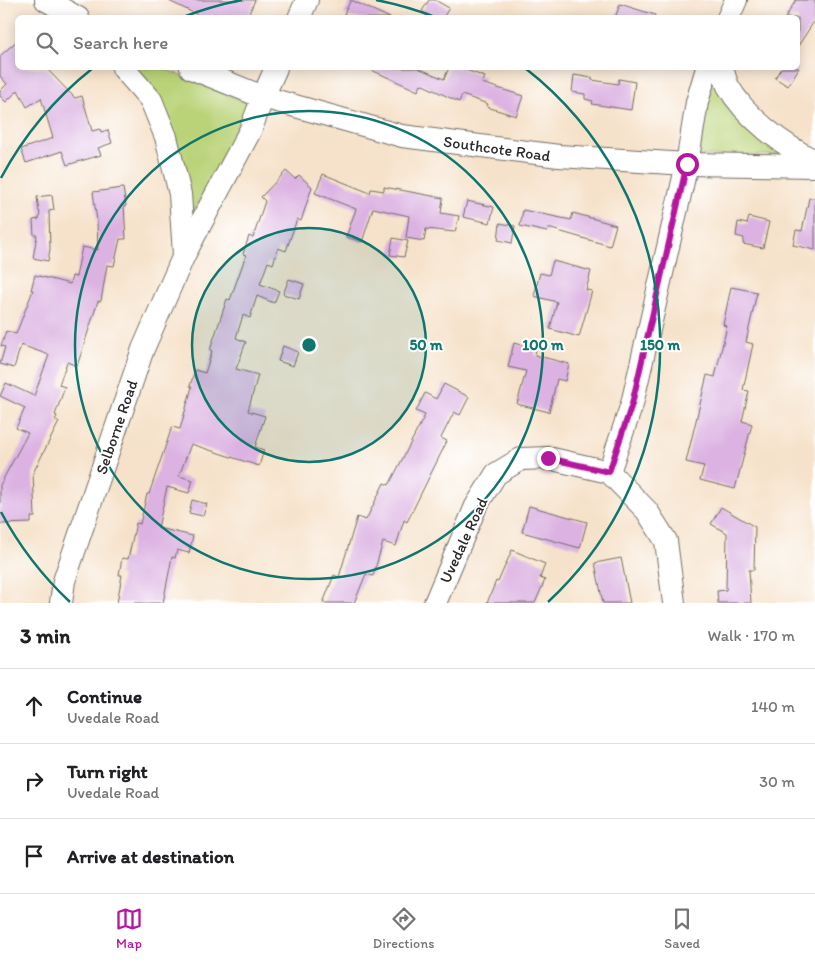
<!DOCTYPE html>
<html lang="en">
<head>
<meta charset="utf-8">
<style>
	body { margin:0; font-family:Itim,sans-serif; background:#f2f2f2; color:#202124 }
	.stop { position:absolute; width:15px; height:15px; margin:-11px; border:4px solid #b5179e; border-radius:50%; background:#fff }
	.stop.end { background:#b5179e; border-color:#fff; box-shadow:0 1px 5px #0008 }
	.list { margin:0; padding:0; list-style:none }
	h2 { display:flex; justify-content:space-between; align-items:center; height:65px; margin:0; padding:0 20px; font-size:21px }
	h2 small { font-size:16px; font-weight:400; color:#757577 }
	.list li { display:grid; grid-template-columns:32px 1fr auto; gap:15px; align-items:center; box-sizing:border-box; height:75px; padding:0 20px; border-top:1px solid #e0e0e0 }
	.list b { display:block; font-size:19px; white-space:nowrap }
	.list p { margin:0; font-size:16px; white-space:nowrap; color:#757577 }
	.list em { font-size:16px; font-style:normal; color:#757577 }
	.icon { flex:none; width:28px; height:28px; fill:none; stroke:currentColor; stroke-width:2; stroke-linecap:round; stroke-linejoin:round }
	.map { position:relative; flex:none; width:815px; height:603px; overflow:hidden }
	.search { position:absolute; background:#fff; box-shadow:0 2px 12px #0003; left:15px; right:15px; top:15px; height:55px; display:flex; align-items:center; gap:12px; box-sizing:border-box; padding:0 18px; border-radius:8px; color:#757577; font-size:19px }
	.sheet { height:290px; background:#fff }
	nav { display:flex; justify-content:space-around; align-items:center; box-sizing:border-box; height:70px; border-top:1px solid #e0e0e0; background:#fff; font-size:14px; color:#757577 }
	nav a { display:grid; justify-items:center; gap:2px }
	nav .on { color:#b5179e }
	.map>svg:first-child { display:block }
	.green { fill:#bad378; stroke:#727f52 }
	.building { fill:#dcb2e2 }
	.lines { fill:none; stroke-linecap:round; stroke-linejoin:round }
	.minor-casing { stroke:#726b63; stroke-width:24 }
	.minor { stroke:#fff; stroke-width:22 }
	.route { stroke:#b5179e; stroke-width:6 }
	.ring { fill:none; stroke:#0f766e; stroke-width:2.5 }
	.labels { text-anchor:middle; stroke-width:4; stroke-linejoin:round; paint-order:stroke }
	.street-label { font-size:16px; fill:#2b2b2b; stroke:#fff }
	.centre { fill:#0f766e; stroke:#fff; stroke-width:2.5 }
	.ring-label { font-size:15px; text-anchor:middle; font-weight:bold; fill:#0f766e; stroke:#fff; stroke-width:4; stroke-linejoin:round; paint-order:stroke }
</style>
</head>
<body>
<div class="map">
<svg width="815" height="603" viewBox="0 0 815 603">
	<rect width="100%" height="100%" fill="#fff"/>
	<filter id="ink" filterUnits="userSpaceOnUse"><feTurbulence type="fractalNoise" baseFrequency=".02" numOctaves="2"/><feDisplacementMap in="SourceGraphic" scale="10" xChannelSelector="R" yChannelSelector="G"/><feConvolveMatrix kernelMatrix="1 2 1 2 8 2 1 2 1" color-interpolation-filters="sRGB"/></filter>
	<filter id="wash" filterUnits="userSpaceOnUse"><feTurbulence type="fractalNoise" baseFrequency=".0096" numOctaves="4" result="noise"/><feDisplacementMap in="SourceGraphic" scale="20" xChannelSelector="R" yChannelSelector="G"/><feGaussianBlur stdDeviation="1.12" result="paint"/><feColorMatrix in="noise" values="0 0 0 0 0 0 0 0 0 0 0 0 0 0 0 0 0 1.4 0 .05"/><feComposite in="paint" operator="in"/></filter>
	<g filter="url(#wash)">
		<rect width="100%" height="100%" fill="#f6e2ca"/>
		<!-- green -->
		<g class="green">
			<path d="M 132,68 L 163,68 L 246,102 L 250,107 L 194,212 L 193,211 Z"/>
			<path d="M 714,69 L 785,155 L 698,156 Z"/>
		</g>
		<g id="blocks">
			<!-- building -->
			<g class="building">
				<path d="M 167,0 L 255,0 L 247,18 L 204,18 Z"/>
				<path d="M 351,0 L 390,18 L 353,18 L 344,14 Z"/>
				<path d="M 429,0 L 435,0 L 449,8 L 443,18 L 433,18 L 422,11 Z"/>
				<path d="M 796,0 L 815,0 L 815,20 L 798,46 L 798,18 L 785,18 Z"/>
				<path d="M 620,4 L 655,15 L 654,18 L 615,18 Z"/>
				<path d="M 18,40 L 18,68 L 46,68 L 75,98 L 82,96 L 92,131 L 100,129 L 101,132 L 108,130 L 112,143 L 98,148 L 101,155 L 67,165 L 62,151 L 26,163 L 21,149 L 53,138 L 41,98 L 27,107 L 18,90 L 6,102 L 0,96 L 0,91 L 7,84 L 0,76 L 0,56 Z"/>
				<path d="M 367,68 L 418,68 L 444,79 L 449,68 L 461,68 L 485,77 L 482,83 L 523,96 L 516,116 L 487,107 L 488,104 L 462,95 L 459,102 L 421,84 L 418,91 Z"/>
				<path d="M 781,68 L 799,68 L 788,86 L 775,78 Z"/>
				<path d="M 574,75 L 592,78 L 592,80 L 618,84 L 619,79 L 635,82 L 631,110 L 592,104 L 593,101 L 585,99 L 585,94 L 572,92 Z"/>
				<path d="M 286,171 L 295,179 L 299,175 L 312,187 L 301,221 L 297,219 L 286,251 L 278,248 L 273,264 L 268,262 L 260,284 L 279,291 L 274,303 L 257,296 L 250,318 L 243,315 L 236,338 L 246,342 L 236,369 L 258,375 L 248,411 L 265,416 L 255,447 L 264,450 L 259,466 L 191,444 L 179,476 L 193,480 L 189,493 L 167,487 L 158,528 L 193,536 L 189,553 L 177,550 L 175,558 L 172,557 L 163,603 L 117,603 L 122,575 L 119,575 L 122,558 L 128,559 L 136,523 L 140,524 L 147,494 L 149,494 L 172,427 L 180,429 L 192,387 L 190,386 L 195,370 L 205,373 L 212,351 L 210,350 L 227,299 L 230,300 L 246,255 L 243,254 L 249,236 L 253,238 L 265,201 L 261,197 Z"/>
				<path d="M 323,174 L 370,193 L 371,189 L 384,191 L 384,187 L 443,198 L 441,213 L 459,216 L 455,232 L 426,229 L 424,241 L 406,238 L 409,216 L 373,208 L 362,242 L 346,237 L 356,209 L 315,193 Z"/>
				<path d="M 123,188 L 126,206 L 124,206 L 126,239 L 120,239 L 114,266 L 107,265 L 101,301 L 98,301 L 77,366 L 67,362 L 59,385 L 65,387 L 55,415 L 57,416 L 55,420 L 59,422 L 33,473 L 35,517 L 31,517 L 31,523 L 0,524 L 0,485 L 28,433 L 16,428 L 25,408 L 0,396 L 6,383 L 34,396 L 49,355 L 21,345 L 14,368 L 0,364 L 5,347 L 1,346 L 6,331 L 16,334 L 33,290 L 31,290 L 35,275 L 70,284 L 72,276 L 76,277 L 82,247 L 98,250 L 97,221 L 93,192 Z"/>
				<path d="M 52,195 L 54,210 L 49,211 L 50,249 L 48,261 L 33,258 L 37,235 L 34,235 L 33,220 L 39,219 L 40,212 L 39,212 L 37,197 Z"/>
				<path d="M 809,198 L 815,198 L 815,250 L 793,245 L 796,230 L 802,231 Z"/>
				<path d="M 467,201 L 494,207 L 490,223 L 463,217 Z"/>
				<path d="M 523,210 L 571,220 L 573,213 L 616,225 L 610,246 L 548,228 L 547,232 L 520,226 Z"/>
				<path d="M 749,217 L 769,222 L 763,248 L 743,244 L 744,238 L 736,236 L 738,222 L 747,224 Z"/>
				<path d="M 500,223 L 515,226 L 512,243 L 498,240 Z"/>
				<path d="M 393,238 L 408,241 L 404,257 L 390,255 Z"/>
				<path d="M 553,261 L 591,271 L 586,290 L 592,291 L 579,337 L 550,329 L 557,302 L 534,296 L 540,273 L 549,275 Z"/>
				<path d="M 289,279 L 304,284 L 299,299 L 283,294 Z"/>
				<path d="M 731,287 L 757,292 L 746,342 L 753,344 L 743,390 L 749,391 L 742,421 L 752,424 L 735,489 L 700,480 L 704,466 L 686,462 L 707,375 L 715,377 L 727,326 L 723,325 Z"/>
				<path d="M 514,343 L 536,349 L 535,355 L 569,364 L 565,381 L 557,379 L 549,412 L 517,404 L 526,371 L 508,367 Z"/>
				<path d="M 283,346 L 298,352 L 293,366 L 278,361 Z"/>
				<path d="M 444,384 L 469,397 L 460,415 L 454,412 L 441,438 L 447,441 L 407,522 L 404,520 L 396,546 L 383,542 L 373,576 L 366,574 L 354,603 L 323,603 L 334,575 L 339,577 L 357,517 L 366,520 L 384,483 L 389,485 L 425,415 L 416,411 L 425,393 L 436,399 Z"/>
				<path d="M 192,500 L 207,504 L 203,516 L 189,513 Z"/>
				<path d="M 529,506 L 587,522 L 580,548 L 522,532 Z"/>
				<path d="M 721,507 L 755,527 L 754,570 L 749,570 L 751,603 L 718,603 L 717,591 L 726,590 L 727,533 L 711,524 Z"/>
				<path d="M 512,550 L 545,564 L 540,578 L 545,580 L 535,603 L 487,603 L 496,581 L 498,582 Z"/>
				<path d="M 621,558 L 630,603 L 603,603 L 595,563 Z"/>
			</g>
		</g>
	</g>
	<g filter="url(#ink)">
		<use href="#blocks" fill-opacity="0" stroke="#726b63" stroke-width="1"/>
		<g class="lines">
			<!-- minor casing -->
			<g class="minor-casing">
				<g id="minor">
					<path d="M 46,0 L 78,18"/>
					<path d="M 299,18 L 307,0"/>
					<path d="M 728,18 L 736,0"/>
					<path d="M 191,68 L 263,97 L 402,136 L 559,156 L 687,164 L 815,166"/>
					<path d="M 722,68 C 724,73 725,80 728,86 C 745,117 784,146 815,161"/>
					<path d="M 184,255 L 250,131 L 263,97 L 276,68"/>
					<path d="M 609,472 L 647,511 L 666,541 L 674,603"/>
					<path d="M 61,603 L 64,581 L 143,349 L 184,255 L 180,194 L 166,137 L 151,100 L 123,68"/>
					<path d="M 435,603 L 476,506 L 496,474 L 521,459 L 548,458 L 609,472 L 632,404 L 687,164 L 697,102 L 707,68"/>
				</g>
			</g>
			<!-- minor -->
			<use href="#minor" class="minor"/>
		</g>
	</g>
	<g class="lines" filter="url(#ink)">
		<!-- route -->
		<path class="route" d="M 548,458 L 609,472 L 632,404 L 687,164"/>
	</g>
	<!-- distance rings -->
	<circle cx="309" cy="345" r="117" fill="#0f766e" fill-opacity=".12"/>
	<g class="ring">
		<circle cx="309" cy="345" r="117"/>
		<circle cx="309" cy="345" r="234"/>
		<path d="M70 602A351 351 0 0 1 1 512M1 178A351 351 0 0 1 93 68M183 17A351 351 0 0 1 242 0M376 0A351 351 0 0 1 435 17M525 68A351 351 0 0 1 548 602"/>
	</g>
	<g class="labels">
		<!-- street labels -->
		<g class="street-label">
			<text transform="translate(497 148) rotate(8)" y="6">Southcote Road</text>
			<text transform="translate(116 427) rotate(-71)" y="6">Selborne Road</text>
			<text transform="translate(463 540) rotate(-65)" y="6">Uvedale Road</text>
		</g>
	</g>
	<circle cx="309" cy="345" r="8" class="centre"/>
	<g class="ring-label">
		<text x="426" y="350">50 m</text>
		<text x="543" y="350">100 m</text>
		<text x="660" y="350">150 m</text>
	</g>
</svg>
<div class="stop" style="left:687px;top:164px"></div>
<div class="stop end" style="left:548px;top:458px"></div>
<div class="search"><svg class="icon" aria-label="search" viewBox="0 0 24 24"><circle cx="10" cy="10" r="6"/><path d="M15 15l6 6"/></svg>Search here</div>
</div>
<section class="sheet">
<h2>3 min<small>Walk · 170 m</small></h2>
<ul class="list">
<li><svg class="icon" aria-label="ahead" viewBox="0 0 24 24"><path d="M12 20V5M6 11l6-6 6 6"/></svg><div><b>Continue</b><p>Uvedale Road</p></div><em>140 m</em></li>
<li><svg class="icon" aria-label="right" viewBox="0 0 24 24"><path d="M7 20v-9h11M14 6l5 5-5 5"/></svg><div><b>Turn right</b><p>Uvedale Road</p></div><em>30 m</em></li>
<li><svg class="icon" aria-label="arrive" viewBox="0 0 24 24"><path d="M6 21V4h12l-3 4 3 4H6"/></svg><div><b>Arrive at destination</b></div></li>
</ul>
</section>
<nav>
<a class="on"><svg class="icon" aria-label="map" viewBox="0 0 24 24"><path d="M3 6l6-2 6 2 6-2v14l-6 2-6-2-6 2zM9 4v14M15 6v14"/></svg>Map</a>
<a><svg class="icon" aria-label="directions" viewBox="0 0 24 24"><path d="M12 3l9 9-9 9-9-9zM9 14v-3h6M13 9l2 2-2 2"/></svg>Directions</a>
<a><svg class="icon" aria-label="saved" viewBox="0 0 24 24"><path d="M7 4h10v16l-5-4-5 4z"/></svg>Saved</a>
</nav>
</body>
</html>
